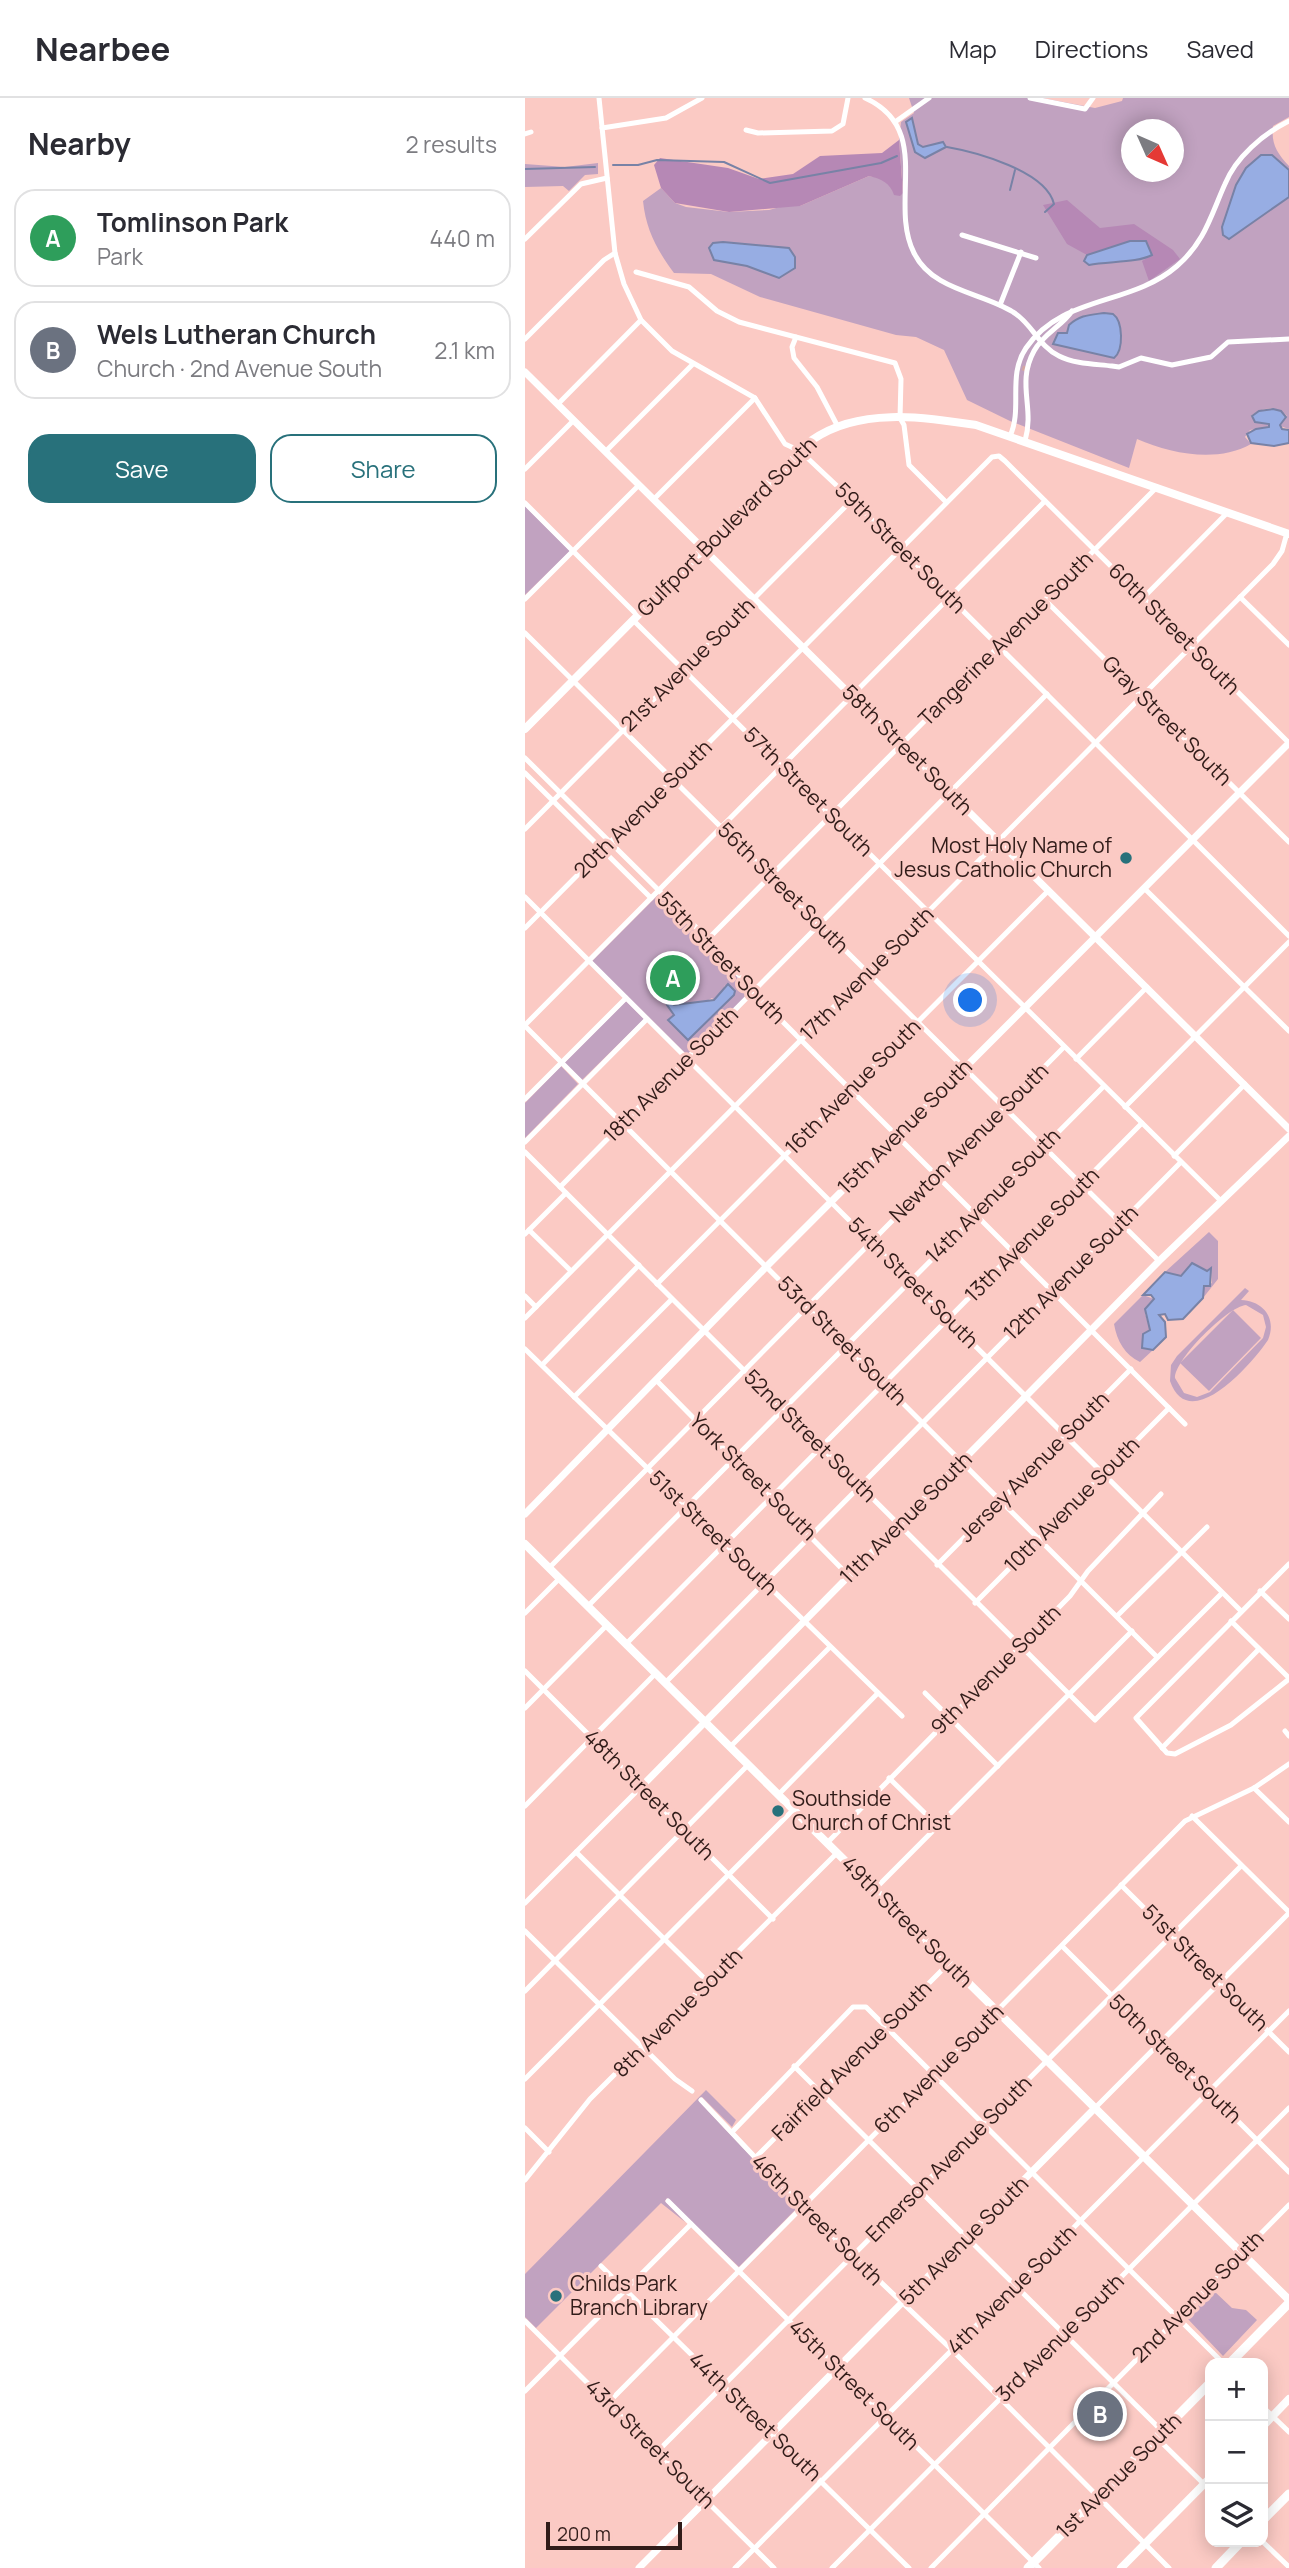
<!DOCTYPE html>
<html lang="en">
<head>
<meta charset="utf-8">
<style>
	body { margin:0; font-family:Manrope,sans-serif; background:#f2f2f3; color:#2b2b33 }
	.controls { position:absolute; right:21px; bottom:21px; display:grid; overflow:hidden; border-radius:14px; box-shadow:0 4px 18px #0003 }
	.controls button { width:63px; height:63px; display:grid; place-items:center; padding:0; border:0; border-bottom:2px solid #e1e1e2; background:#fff; color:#2b2b33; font:35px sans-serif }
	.compass { position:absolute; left:596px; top:21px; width:63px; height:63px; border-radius:50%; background:#fff; box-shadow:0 4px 18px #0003; rotate:135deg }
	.scale { position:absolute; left:21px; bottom:18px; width:136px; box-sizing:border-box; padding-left:7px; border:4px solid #311c19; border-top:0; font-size:19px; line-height:24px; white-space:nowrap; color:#311c19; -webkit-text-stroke:5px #fbcac4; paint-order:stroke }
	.you { position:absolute; left:446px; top:903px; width:24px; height:24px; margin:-18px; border:5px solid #fff; border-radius:50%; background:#1a73e8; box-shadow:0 0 0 10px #1a73e833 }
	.badge { display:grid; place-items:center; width:46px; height:46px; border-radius:50%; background:#28717b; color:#fff; font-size:23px; font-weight:700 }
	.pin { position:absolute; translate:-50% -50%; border:4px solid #fff; box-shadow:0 2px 7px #0006 }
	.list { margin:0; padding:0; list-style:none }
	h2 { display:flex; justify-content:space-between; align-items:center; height:91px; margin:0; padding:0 28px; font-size:30px }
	h2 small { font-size:23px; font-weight:400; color:#7c7c81 }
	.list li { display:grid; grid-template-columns:46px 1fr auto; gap:21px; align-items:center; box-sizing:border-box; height:98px; margin:0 14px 14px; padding:0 14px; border:2px solid #e1e1e2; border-radius:21px }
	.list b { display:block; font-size:26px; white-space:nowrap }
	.list p { margin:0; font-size:23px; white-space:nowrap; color:#7c7c81 }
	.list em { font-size:23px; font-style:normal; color:#7c7c81 }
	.actions { display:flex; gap:14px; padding:21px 28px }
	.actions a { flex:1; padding:16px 0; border:2px solid #28717b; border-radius:21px; text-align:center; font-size:24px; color:#28717b }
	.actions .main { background:#28717b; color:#fff }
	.icon { flex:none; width:38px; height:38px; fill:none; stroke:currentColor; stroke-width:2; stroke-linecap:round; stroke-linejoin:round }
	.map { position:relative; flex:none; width:764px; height:2470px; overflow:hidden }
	header { display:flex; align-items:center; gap:42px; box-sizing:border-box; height:98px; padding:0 35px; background:#fff; border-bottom:2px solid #e1e1e2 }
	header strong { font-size:33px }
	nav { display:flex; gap:38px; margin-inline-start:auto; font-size:24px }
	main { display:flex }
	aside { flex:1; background:#fff }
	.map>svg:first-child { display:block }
	.green { fill:#c1a2c0; fill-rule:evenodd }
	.forest { fill:#b688b5 }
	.water { fill:#97ade3; stroke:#7882a6; stroke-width:2 }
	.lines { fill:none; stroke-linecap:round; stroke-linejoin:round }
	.stream { stroke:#7882a6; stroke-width:2 }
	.minor-tunnel { stroke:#d3a7a2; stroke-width:5; stroke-dasharray:5 2.5; stroke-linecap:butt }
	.minor { stroke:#fff; stroke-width:5 }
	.tertiary { stroke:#fff; stroke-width:7 }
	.secondary { stroke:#fff; stroke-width:8 }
	.primary { stroke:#fff; stroke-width:9 }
	.poi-dot { fill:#28717b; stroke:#fbcac4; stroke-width:2.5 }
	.labels { text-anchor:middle; stroke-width:6; stroke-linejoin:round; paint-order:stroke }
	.street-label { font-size:21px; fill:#311c19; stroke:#fbcac4 }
	.poi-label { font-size:21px; fill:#311c19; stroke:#fbcac4; text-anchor:start }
</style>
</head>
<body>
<header>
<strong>Nearbee</strong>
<nav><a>Map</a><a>Directions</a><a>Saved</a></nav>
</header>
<main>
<aside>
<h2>Nearby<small>2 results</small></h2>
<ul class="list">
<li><span class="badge" style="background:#2e9e5b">A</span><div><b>Tomlinson Park</b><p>Park</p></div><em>440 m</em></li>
<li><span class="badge" style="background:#6b7280">B</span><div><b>Wels Lutheran Church</b><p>Church · 2nd Avenue South</p></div><em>2.1 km</em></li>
</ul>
<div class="actions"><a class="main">Save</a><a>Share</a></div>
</aside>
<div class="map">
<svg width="764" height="2470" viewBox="0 0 764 2470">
	<rect width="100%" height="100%" fill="#fbcac4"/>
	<!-- green -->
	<g class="green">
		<path d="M 384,0 L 517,0 L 570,10 L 597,3 L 598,0 L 764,0 L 764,19 L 748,28 C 746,46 752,55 764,68 L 764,331 L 755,328 L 762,318 C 752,307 736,309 726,318 L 731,325 L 743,325 L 744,329 L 725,332 L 720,339 L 726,346 C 692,365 647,356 612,341 L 604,370 L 485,323 L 442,302 L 419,252 L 391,239 L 371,237 L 235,199 L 186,176 L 149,175 C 132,152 121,132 118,103 L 136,90 L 150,105 L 161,109 L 204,114 L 244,112 L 262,107 L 275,108 L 344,78 L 355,80 L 378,95 L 374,42 L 376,24 L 389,15 ZM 606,32 L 648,32 L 648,74 L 606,74 Z"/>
		<path d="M 73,65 L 73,76 L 60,77 L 44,93 L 38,88 L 0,89 L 0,66 L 40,69 Z"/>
		<path d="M 0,408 L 45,453 L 0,497 Z"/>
		<path d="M 133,797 L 197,861 L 225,894 L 162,957 L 67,863 ZM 200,887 L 203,903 L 163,941 L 143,923 L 149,917 L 145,909 L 178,905 L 187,900 L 189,902 L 196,899 Z"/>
		<path d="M 101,903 L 119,921 L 57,982 L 39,965 Z"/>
		<path d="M 36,968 L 53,986 L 0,1040 L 0,1005 Z"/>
		<path d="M 684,1134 L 693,1143 L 693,1181 L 678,1200 L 677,1191 L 687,1185 L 686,1172 L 682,1173 L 664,1167 L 662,1173 L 652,1179 L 640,1174 Z"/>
		<path d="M 720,1190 L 724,1193 L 716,1202 C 739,1203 752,1221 743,1242 C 727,1266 664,1338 645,1283 L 646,1267 L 652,1258 ZM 721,1207 L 738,1217 L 741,1229 L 738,1240 L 685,1294 L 672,1299 L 659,1295 L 650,1280 C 650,1261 702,1209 721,1207 Z"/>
		<path d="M 618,1197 L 629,1201 L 620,1215 L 625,1232 L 621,1234 L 622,1252 L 628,1252 L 615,1264 C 600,1257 592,1243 589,1226 Z"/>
		<path d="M 708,1212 L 736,1240 L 684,1293 L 655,1265 Z"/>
		<path d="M 181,1992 L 211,2022 L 207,2029 L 177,1999 L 173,2002 L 273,2109 L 214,2169 L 142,2100 L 140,2103 L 160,2124 L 136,2105 L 11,2230 L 0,2219 L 0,2176 Z"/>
		<path d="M 689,2193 L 707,2210 L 721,2212 L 732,2222 L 698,2258 L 661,2219 Z"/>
	</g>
	<!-- forest -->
	<g class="forest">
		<path d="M 374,42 L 378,95 L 375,98 L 369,97 C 365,85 357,81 344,78 L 275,108 L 204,114 L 150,105 L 136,90 L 129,67 L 135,60 L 203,70 L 234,81 L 268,76 L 295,58 L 357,55 Z"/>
		<path d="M 542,102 L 575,130 L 609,126 L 648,152 L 655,161 L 624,183 L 617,163 L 627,157 L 621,143 L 605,143 L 562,157 L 542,146 L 518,107 Z"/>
	</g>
	<!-- water -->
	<g class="water">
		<path d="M 387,20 L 393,46 L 398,49 L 418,44 L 421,49 L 400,60 L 390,54 L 381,24 Z"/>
		<path d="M 736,57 L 747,57 L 764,72 L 764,99 L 704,141 L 698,137 L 697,129 L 711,87 L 721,70 Z"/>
		<path d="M 605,143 L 621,143 L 627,157 C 612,165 583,163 564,167 L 559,163 L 562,157 Z"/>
		<path d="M 198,144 L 264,150 L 270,159 L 270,170 L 254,180 L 222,168 L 189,162 L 184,150 L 188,145 Z"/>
		<path d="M 579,215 L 588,216 C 598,223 599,252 589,260 L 528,246 L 533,235 L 542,235 L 544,227 C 555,217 564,217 579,215 Z"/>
		<path d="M 748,311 L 756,313 L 761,319 L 755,327 L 757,331 L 764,332 L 764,345 L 749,348 L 726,345 L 722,336 L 731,331 L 744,329 L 744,326 L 730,324 L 727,318 L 734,313 Z"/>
		<path d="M 203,886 L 210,893 L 209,897 L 163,942 L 143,922 L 149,917 L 142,907 L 145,904 L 149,907 L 189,902 Z"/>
		<path d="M 667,1165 L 682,1173 L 686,1170 L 685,1188 L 679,1188 L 678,1200 L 658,1221 L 643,1222 L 640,1216 L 634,1217 L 640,1224 L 641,1239 L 628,1252 L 617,1250 L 618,1236 L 625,1232 L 620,1211 L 629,1201 L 626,1197 L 618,1197 L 640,1174 L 656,1178 Z"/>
	</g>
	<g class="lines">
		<!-- stream -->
		<g class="stream">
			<path d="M 422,49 C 451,54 521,73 529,106 L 520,114"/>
			<path d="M 88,67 L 113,67 L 132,62 L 199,64 L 245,85 L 356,65 L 372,58"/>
			<path d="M 0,71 L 70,69"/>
			<path d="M 485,92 L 490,72"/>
		</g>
		<!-- minor-tunnel -->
		<path class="minor-tunnel" d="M 499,273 L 501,266"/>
		<!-- minor -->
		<g class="minor">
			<path d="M 74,0 L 90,155 L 99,186 L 116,222 L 147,253 L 230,300 L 260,346 L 275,353 L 327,402 L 764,838"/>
			<path d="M 340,0 C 409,31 363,104 389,155 C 408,193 456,194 488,214 C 507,225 513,248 534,258 C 549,266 570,266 587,268 L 594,269 L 616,260 L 647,267 L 686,259 L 703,244 L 764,241"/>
			<path d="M 505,0 L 560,11 L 568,0"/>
			<path d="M 370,24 L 404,0"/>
			<path d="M 77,30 L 141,20 L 177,0"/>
			<path d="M 221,32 L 233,35 L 307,33 L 318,26 L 323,0"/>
			<path d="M 0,36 L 6,34"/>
			<path d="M 437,137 L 511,160"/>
			<path d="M 0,141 L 56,86 L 82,80"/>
			<path d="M 111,174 L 164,189 L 192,213 L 214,224 L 370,265 L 376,281 L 375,320 L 379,327 L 384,367 L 421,404"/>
			<path d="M 475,207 L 496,154"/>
			<path d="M 271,239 L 267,249 L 269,260 L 292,289 L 312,327"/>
			<path d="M 0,241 L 79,162 L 90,155"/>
			<path d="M 33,306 L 116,222"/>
			<path d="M 485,338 C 498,310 482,278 501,250 C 537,197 606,208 652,168 C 680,144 686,117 700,86 C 711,59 738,36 764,23"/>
			<path d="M 500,343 C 510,309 491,286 509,253 C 518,236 537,228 547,213"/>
			<path d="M 81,353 L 168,266"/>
			<path d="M 0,371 L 49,322"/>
			<path d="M 129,401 L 230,300"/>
			<path d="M 0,405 L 112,517"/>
			<path d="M 715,499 L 764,547"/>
			<path d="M 618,500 L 703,414"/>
			<path d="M 0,501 L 114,387"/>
			<path d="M 520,502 L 764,744"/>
			<path d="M 108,522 L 696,1103"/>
			<path d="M 0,535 L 634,1163"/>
			<path d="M 0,660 L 183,841 L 228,894 L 660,1326"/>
			<path d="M 0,675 L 126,800"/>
			<path d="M 0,731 L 327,402"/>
			<path d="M 620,791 L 764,933"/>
			<path d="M 0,799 L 716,1513"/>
			<path d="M 0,830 L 467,359 L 474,358 L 480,363 L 764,645"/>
			<path d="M 183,841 L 632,389"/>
			<path d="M 0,927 L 520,403"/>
			<path d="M 0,928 L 632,1559"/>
			<path d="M 551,961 L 622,889"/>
			<path d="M 0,1001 L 101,900"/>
			<path d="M 600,1009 L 764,844"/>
			<path d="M 0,1044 L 122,921"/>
			<path d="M 0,1054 L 570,1622 L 697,1495"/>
			<path d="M 649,1058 L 720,986"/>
			<path d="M 35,1089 L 522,596"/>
			<path d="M 4,1132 L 46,1173"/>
			<path d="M 0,1136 L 41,1095"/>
			<path d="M 132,1186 L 524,792"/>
			<path d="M 0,1198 L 11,1209"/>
			<path d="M 0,1220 L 748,466 L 757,453 L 762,435"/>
			<path d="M 0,1251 L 377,1618"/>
			<path d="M 17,1267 L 114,1167"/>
			<path d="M 131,1282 L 324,1478"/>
			<path d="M 49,1299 L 147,1201"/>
			<path d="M 764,1466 L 611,1620 L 642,1655 L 650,1656 L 706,1627 L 764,1581"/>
			<path d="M 412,1467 L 606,1271"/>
			<path d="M 24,1470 L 539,949"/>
			<path d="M 735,1493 L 764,1521"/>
			<path d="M 450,1505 L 644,1310"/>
			<path d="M 63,1508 L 579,988"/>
			<path d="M 0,1515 L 35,1480"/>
			<path d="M 593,1517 L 682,1429"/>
			<path d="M 706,1523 L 764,1580"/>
			<path d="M 101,1546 L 617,1025"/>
			<path d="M 0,1573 L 248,1821"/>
			<path d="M 140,1585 L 656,1064"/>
			<path d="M 400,1595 L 473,1668"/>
			<path d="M 0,1610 L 82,1527"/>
			<path d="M 760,1633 L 764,1638"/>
			<path d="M 205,1649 L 305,1549"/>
			<path d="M 637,1650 L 734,1551"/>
			<path d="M 364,1680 L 413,1728"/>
			<path d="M 729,1690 L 764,1724"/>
			<path d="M 253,1697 L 353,1595"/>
			<path d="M 0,1708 L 131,1575"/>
			<path d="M 667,1718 L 764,1814"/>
			<path d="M 302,1745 L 545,1498 L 563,1473 L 636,1396"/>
			<path d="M 51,1754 L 184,1885"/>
			<path d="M 596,1787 L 764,1954"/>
			<path d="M 349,1792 L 607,1533"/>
			<path d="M 0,1805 L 116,1689"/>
			<path d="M 0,1833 L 150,1981 L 167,1993"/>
			<path d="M 537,1848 L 764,2074"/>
			<path d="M 0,1893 L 223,1667"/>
			<path d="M 269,1968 L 638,2334"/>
			<path d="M 0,1981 L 268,1712"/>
			<path d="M 176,2002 L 277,2109 L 427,2252 L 644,2470"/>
			<path d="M 570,2010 L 764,1815"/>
			<path d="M 0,2030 L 24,2054"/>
			<path d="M 208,2033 L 328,1909 L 341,1909 L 698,2265"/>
			<path d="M 230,2060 L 424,1865"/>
			<path d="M 0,2082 L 65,2001 L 312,1755"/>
			<path d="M 143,2103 L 514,2470"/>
			<path d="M 76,2168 L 384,2470"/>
			<path d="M 0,2223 L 249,2470"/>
			<path d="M 0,2293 L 166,2126"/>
			<path d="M 84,2304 L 660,1723 L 729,1690 L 764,1666"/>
			<path d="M 738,2309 L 764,2334"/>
			<path d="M 632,2340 L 685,2392"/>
			<path d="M 132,2354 L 716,1768"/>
			<path d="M 738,2444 L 764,2469"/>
			<path d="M 210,2470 L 764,1913"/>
			<path d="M 307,2470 L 764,2010"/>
			<path d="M 406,2470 L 764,2107"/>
		</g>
		<!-- tertiary -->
		<g class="tertiary">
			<path d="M 0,274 L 764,1031"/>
			<path d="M 0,1416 L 242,1168 L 764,645"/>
			<path d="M 116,1689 L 634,1163 L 764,1038"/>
			<path d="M 114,2470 L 570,2010"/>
		</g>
		<!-- secondary -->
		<g class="secondary">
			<path d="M 0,631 L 287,342 C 334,309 398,319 451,327 L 764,436"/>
			<path d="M 0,1446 L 764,2202"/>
			<path d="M 738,2328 L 764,2301"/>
			<path d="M 596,2470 L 685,2380"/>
		</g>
		<!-- primary -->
		<g class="primary">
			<path d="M 705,2265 L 764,2205"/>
			<path d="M 738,2422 L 764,2396"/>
			<path d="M 503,2470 L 685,2285"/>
			<path d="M 691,2470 L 716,2444"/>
		</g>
	</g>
	<!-- markers -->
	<g class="poi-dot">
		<circle cx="601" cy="760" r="7"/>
		<circle cx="253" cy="1713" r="7"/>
		<circle cx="31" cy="2198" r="7"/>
	</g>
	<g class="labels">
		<!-- street labels -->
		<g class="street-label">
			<text transform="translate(202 429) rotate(-45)" y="7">Gulfport Boulevard South</text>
			<text transform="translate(375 450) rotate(45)" y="7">59th Street South</text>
			<text transform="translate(649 531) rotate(45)" y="7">60th Street South</text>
			<text transform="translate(481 541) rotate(-45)" y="7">Tangerine Avenue South</text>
			<text transform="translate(163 567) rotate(-45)" y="7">21st Avenue South</text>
			<text transform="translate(642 623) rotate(45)" y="7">Gray Street South</text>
			<text transform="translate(382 652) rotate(45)" y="7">58th Street South</text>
			<text transform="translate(283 694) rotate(45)" y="7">57th Street South</text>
			<text transform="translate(118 711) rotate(-45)" y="7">20th Avenue South</text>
			<text transform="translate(258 790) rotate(45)" y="7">56th Street South</text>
			<text transform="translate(196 860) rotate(46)" y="7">55th Street South</text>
			<text transform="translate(342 876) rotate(-45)" y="7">17th Avenue South</text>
			<text transform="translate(146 977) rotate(-45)" y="7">18th Avenue South</text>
			<text transform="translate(328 989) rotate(-45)" y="7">16th Avenue South</text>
			<text transform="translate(380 1029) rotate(-45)" y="7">15th Avenue South</text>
			<text transform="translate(444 1045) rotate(-45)" y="7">Newton Avenue South</text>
			<text transform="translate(468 1098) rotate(-45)" y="7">14th Avenue South</text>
			<text transform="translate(507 1137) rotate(-45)" y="7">13th Avenue South</text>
			<text transform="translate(546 1175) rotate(-45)" y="7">12th Avenue South</text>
			<text transform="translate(388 1185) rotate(45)" y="7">54th Street South</text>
			<text transform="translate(317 1243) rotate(45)" y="7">53rd Street South</text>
			<text transform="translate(285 1338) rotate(45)" y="7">52nd Street South</text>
			<text transform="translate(509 1369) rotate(-45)" y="7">Jersey Avenue South</text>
			<text transform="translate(228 1379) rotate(45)" y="7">York Street South</text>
			<text transform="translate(547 1407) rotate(-45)" y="7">10th Avenue South</text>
			<text transform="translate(381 1420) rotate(-45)" y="7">11th Avenue South</text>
			<text transform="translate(188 1435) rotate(44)" y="7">51st Street South</text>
			<text transform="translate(471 1572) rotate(-45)" y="7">9th Avenue South</text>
			<text transform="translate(124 1697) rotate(45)" y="7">48th Street South</text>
			<text transform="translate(382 1824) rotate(45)" y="7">49th Street South</text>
			<text transform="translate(680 1870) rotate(45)" y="7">51st Street South</text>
			<text transform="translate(153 1915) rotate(-45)" y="7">8th Avenue South</text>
			<text transform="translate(650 1961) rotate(44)" y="7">50th Street South</text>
			<text transform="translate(327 1963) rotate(-45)" y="7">Fairfield Avenue South</text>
			<text transform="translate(414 1971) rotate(-45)" y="7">6th Avenue South</text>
			<text transform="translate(424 2061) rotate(-45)" y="7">Emerson Avenue South</text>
			<text transform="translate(292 2122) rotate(45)" y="7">46th Street South</text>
			<text transform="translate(439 2143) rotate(-45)" y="7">5th Avenue South</text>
			<text transform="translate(487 2192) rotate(-45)" y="7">4th Avenue South</text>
			<text transform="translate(673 2199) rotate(-45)" y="7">2nd Avenue South</text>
			<text transform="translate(535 2240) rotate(-45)" y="7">3rd Avenue South</text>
			<text transform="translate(329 2287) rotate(45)" y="7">45th Street South</text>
			<text transform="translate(230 2319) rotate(44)" y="7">44th Street South</text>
			<text transform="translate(125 2346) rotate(45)" y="7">43rd Street South</text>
			<text transform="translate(594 2378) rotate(-45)" y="7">1st Avenue South</text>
		</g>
		<!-- poi labels -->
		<g class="poi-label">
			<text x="587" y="755" text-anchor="end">Most Holy Name of<tspan x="587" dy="24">Jesus Catholic Church</tspan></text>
			<text x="267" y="1708">Southside<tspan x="267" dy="24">Church of Christ</tspan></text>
			<text x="45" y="2193">Childs Park<tspan x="45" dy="24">Branch Library</tspan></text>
		</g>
	</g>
</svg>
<div class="controls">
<button>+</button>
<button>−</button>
<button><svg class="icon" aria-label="layers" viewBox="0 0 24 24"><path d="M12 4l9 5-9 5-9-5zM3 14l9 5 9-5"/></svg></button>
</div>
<svg class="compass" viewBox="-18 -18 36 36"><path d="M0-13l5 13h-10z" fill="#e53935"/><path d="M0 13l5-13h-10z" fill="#7c7c81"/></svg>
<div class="scale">200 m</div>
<div class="you"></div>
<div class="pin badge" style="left:148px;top:880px;background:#2e9e5b">A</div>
<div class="pin badge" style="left:575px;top:2316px;background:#6b7280">B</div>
</div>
</main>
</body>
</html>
